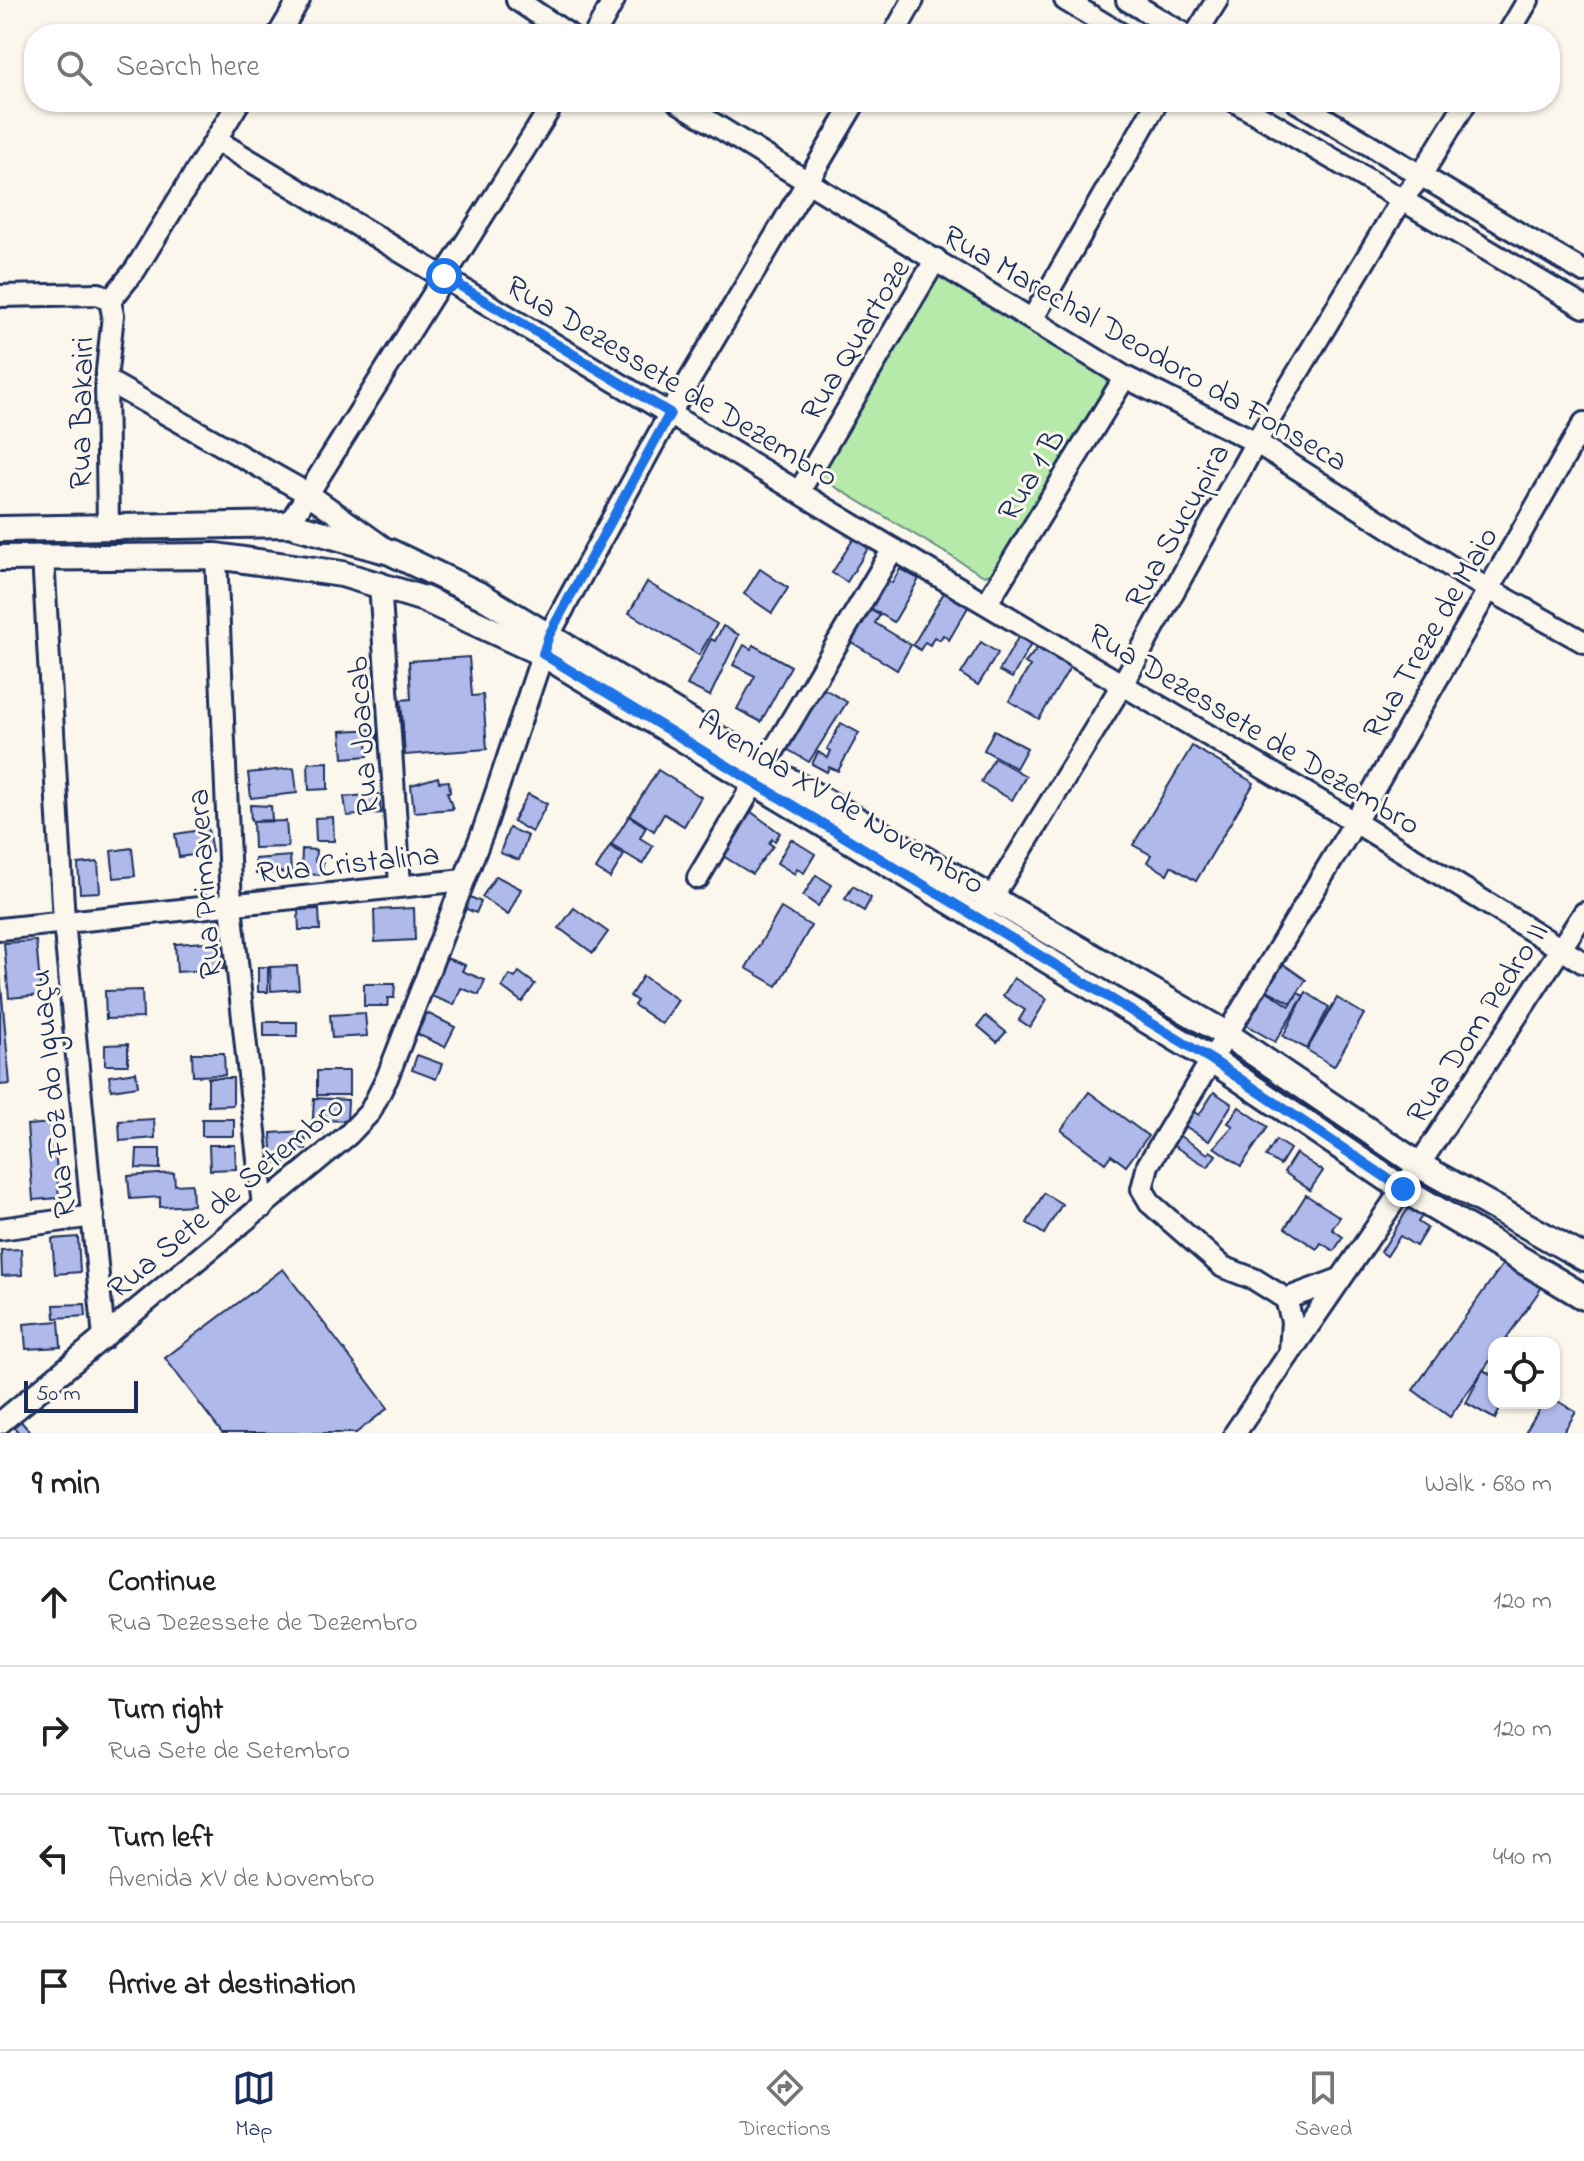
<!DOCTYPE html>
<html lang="en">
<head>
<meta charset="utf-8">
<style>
	body { margin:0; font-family:"Indie Flower",sans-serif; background:#f6f6f6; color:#222 }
	.controls { position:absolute; right:24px; bottom:24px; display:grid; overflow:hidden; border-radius:16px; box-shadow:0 2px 6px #0004 }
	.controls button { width:72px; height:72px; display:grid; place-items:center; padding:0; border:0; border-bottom:2px solid #e0e0e0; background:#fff; color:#222; font:40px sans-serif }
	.scale { position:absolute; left:24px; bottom:20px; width:114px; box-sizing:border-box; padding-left:8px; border:4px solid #1b2f5e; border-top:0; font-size:22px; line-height:28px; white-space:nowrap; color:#1b2f5e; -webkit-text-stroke:6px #fbf7ec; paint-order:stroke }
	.stop { position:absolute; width:24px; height:24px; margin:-18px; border:6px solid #1a73e8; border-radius:50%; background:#fff }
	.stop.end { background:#1a73e8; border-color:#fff; box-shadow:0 2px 8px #0008 }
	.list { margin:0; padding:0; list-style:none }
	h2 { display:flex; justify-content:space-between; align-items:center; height:104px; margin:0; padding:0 32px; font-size:34px }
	h2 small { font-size:26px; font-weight:400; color:#767676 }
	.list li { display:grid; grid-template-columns:52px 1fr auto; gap:24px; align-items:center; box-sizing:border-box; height:128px; padding:0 32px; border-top:2px solid #e0e0e0 }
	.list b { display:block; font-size:30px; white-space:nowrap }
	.list p { margin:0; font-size:26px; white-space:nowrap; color:#767676 }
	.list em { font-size:26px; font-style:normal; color:#767676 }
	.icon { flex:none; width:44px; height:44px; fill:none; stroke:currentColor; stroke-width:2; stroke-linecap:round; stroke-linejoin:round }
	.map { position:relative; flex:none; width:1584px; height:1433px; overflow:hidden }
	.search { position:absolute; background:#fff; box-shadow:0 2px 6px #0004; left:24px; right:24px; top:24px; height:88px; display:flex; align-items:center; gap:20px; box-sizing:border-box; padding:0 28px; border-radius:32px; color:#767676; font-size:30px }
	.sheet { height:616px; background:#fff }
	nav { display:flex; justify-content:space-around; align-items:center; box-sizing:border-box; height:112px; border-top:2px solid #e0e0e0; background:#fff; font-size:22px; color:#767676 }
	nav a { display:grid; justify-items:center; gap:4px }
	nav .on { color:#1b2f5e }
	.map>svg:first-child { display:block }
	.green { fill:#b6eaab; stroke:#688c84; stroke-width:2 }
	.building { fill:#b0baea; stroke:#1b2f5e; stroke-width:2 }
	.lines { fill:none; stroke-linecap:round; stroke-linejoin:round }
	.minor-casing { stroke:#1b2f5e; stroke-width:26 }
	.major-casing { stroke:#1b2f5e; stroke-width:30 }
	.minor { stroke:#fbf7ec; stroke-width:20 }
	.major { stroke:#fbf7ec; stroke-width:24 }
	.route { stroke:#1a73e8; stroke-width:10 }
	.labels { text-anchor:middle; stroke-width:6; stroke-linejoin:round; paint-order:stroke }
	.street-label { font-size:32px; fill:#1b2f5e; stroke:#fbf7ec }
</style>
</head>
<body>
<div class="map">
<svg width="1584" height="1433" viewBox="0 0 1584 1433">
	<rect width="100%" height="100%" fill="#fbf7ec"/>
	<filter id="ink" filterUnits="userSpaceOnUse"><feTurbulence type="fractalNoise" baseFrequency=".0125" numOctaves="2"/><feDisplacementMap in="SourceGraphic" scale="16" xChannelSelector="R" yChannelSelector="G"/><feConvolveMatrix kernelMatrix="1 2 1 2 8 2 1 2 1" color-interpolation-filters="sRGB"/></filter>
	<g filter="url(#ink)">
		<!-- green -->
		<path class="green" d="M 939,275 L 949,276 L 1106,376 L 1107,383 L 991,574 L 984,576 L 822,479 L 819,469 Z"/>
		<!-- building -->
		<g class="building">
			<path d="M 854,538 L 869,547 L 847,582 L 832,573 Z"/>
			<path d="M 760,569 L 788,588 L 772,613 L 744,594 Z"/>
			<path d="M 900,569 L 919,579 L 894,622 L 869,607 L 885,579 L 892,583 Z"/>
			<path d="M 647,582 L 717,624 L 699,655 L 629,613 Z"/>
			<path d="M 949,584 L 974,597 L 949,640 L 943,635 L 940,640 L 934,637 L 930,645 L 925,642 L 920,650 L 913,645 Z"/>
			<path d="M 867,608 L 880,615 L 875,623 L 911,645 L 897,670 L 848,640 Z"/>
			<path d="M 723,626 L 739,635 L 710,696 L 687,685 L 711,639 L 715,641 Z"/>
			<path d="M 1024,627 L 1039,639 L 1035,646 L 1031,644 L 1012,678 L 999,671 Z"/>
			<path d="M 981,642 L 998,653 L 978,685 L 961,674 Z"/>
			<path d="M 744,645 L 751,649 L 753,645 L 791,666 L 761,722 L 737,709 L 755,676 L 733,665 Z"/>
			<path d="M 1039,646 L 1075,659 L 1039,719 L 1009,701 L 1030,666 L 1025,663 Z"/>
			<path d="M 469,657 L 472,696 L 483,695 L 487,749 L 405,755 L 401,700 L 411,699 L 409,661 Z"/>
			<path d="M 821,687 L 847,702 L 809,762 L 785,748 Z"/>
			<path d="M 841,723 L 859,733 L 838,771 L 829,767 L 827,772 L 812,764 L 818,752 L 828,758 L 831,751 L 827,749 Z"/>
			<path d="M 376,729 L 377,742 L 367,742 L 368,756 L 343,758 L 341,731 Z"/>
			<path d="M 994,730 L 1027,748 L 1016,768 L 984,750 Z"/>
			<path d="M 1192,746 L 1254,783 L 1196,881 L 1171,866 L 1167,874 L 1147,862 L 1151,855 L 1133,845 Z"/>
			<path d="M 994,758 L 1026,776 L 1012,800 L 981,782 Z"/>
			<path d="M 328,762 L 328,789 L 309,790 L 308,763 Z"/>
			<path d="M 294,768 L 297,793 L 251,798 L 248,773 Z"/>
			<path d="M 658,770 L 701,797 L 684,826 L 664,814 L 654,831 L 630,815 Z"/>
			<path d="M 438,777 L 439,782 L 449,781 L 450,792 L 447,792 L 453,809 L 414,812 L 411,785 Z"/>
			<path d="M 379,794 L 381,813 L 347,816 L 344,797 Z"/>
			<path d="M 528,794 L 547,804 L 532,832 L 513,821 Z"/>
			<path d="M 250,805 L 271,806 L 272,820 L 251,821 Z"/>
			<path d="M 750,811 L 780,833 L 775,841 L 772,839 L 769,843 L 773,846 L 752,874 L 723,856 Z"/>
			<path d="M 629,816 L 646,827 L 640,838 L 653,846 L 643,864 L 611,845 Z"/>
			<path d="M 333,817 L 334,841 L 316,841 L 315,818 Z"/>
			<path d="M 286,821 L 288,847 L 254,848 L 253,822 Z"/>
			<path d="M 509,828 L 528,836 L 519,860 L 500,853 Z"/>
			<path d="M 208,829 L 212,852 L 179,857 L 175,834 Z"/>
			<path d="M 791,839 L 815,854 L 804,873 L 797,869 L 795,874 L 777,863 Z"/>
			<path d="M 610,846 L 624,855 L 610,878 L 596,869 Z"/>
			<path d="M 132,848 L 135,876 L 114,878 L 111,851 Z"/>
			<path d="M 302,849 L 316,850 L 315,862 L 323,863 L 322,875 L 301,874 Z"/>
			<path d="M 290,856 L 291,872 L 256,874 L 255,859 Z"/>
			<path d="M 98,862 L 100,892 L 80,893 L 78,864 Z"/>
			<path d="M 816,875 L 832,885 L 818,906 L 803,896 Z"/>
			<path d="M 496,876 L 521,889 L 508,915 L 482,897 Z"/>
			<path d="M 853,886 L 871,898 L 864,911 L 845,899 Z"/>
			<path d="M 464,894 L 481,902 L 476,913 L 459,906 Z"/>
			<path d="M 414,908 L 415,940 L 375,942 L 374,910 Z"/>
			<path d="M 574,908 L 608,932 L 593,953 L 559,928 Z"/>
			<path d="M 781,908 L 811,926 L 777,986 L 746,968 Z"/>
			<path d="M 319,909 L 320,930 L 299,930 L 298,910 Z"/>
			<path d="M 36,941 L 41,995 L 9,998 L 4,943 Z"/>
			<path d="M 221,941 L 224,969 L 177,972 L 175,944 Z"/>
			<path d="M 446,958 L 465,965 L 462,971 L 485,980 L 479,995 L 461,988 L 454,1005 L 431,996 Z"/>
			<path d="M 1282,963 L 1306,980 L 1291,1003 L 1265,989 Z"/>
			<path d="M 297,966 L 299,989 L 271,991 L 270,967 Z"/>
			<rect x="258" y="967" width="10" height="25"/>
			<path d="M 519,972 L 535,984 L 522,1002 L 502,987 L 510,975 L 515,978 Z"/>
			<path d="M 0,974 L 10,1084 L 0,1085 Z"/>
			<path d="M 643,976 L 678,1000 L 662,1024 L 634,1005 L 637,1001 L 630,996 Z"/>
			<path d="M 1014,978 L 1047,999 L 1030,1027 L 1019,1020 L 1025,1010 L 1003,996 Z"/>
			<path d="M 364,984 L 395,984 L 394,998 L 388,998 L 388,1006 L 364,1006 Z"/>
			<path d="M 142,990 L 143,1018 L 106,1019 L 105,991 Z"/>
			<path d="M 1267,991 L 1290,1006 L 1298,993 L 1304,996 L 1275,1042 L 1246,1025 Z"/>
			<path d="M 1306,992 L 1329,1007 L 1307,1049 L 1283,1036 Z"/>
			<path d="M 1337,998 L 1364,1014 L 1334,1066 L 1307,1050 Z"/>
			<path d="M 365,1013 L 367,1036 L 332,1038 L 330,1015 Z"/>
			<path d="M 427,1013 L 455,1027 L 445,1047 L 417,1034 Z"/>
			<path d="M 986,1016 L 1006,1032 L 997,1042 L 978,1026 Z"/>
			<rect x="264" y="1022" width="33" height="14"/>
			<path d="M 128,1044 L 128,1065 L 105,1065 L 105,1045 Z"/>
			<path d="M 192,1053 L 224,1053 L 225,1075 L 193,1076 Z"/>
			<path d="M 417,1055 L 442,1064 L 436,1079 L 412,1070 Z"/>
			<rect x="317" y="1071" width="32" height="24"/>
			<path d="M 136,1072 L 138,1086 L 111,1090 L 109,1076 Z"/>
			<path d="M 208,1078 L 233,1078 L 233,1105 L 208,1106 Z"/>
			<path d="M 1089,1092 L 1148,1136 L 1126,1166 L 1111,1155 L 1105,1163 L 1061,1130 Z"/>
			<path d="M 1214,1092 L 1232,1104 L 1209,1141 L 1180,1123 L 1189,1109 L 1199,1115 Z"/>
			<path d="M 314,1098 L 348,1100 L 347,1121 L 322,1120 L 323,1134 L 312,1134 Z"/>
			<path d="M 1239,1107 L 1268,1127 L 1241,1166 L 1214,1147 L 1233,1126 L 1228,1123 Z"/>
			<path d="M 154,1119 L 155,1138 L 120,1141 L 119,1121 Z"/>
			<rect x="202" y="1119" width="32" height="17"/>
			<path d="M 53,1123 L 59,1198 L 33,1200 L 27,1125 Z"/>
			<path d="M 305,1131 L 306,1149 L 296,1150 L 297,1161 L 273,1163 L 271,1133 Z"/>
			<path d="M 1175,1133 L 1208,1154 L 1210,1151 L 1216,1155 L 1208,1167 L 1169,1143 Z"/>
			<path d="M 1276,1140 L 1290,1149 L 1280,1165 L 1266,1156 Z"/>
			<path d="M 209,1145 L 235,1145 L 236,1169 L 210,1170 Z"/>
			<path d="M 137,1149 L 160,1149 L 160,1169 L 136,1168 Z"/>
			<path d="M 1296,1153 L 1323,1171 L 1310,1190 L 1284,1172 Z"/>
			<path d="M 174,1173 L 175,1185 L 192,1184 L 193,1205 L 160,1207 L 160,1197 L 130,1199 L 128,1176 Z"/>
			<path d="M 1044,1193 L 1062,1204 L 1044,1234 L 1027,1223 Z"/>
			<path d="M 1306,1195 L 1340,1217 L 1332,1229 L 1343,1237 L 1334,1251 L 1321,1243 L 1317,1249 L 1285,1228 Z"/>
			<path d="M 1409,1207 L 1422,1216 L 1418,1222 L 1427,1228 L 1416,1246 L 1400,1236 L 1387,1256 L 1381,1252 Z"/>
			<path d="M 78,1237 L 80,1272 L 55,1274 L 52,1239 Z"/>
			<path d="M 21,1249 L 22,1275 L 2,1276 L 1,1250 Z"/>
			<path d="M 1505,1261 L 1542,1287 L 1503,1343 L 1494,1343 L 1494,1355 L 1450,1417 L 1413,1390 Z"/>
			<path d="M 283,1269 L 388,1408 L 356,1433 L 222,1433 L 165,1358 Z"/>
			<path d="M 85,1304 L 86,1316 L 55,1318 L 54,1305 Z"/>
			<path d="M 59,1321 L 61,1347 L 26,1349 L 24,1324 Z"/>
			<path d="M 1483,1370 L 1494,1376 L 1494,1403 L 1503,1403 L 1495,1419 L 1466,1403 Z"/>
			<path d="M 1554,1399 L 1576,1412 L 1563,1433 L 1525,1433 L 1543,1403 L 1554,1403 Z"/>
			<path d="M 19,1419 L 31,1433 L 19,1433 L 12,1425 Z"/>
		</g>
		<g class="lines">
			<!-- minor casing -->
			<g class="minor-casing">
				<g id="minor">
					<path d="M 517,0 L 568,34"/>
					<path d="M 1065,0 L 1121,34"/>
					<path d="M 1127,0 L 1184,34"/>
					<path d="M 279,34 L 299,0"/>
					<path d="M 595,34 L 614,0"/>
					<path d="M 894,34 L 913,0"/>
					<path d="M 1196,34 L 1217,0"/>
					<path d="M 1508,34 L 1528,0"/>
					<path d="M 678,102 L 1125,377 L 1254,441 L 1467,577 L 1584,642"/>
					<path d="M 1236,102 L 1584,307"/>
					<path d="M 1297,102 L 1584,272"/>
					<path d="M 216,140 L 893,549 L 1355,822 L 1584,963"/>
					<path d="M 0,296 L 99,294 L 110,301 L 113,315 L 106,380 L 108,527"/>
					<path d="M 110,301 L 135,270 L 239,102"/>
					<path d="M 1033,318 L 1157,102"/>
					<path d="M 106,380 L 310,495 L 383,547"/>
					<path d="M 800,490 L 936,259"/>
					<path d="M 289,524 L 554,102"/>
					<path d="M 216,556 L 231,905 L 263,1207"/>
					<path d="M 43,557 L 64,921 L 104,1338"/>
					<path d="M 380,583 L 400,885"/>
					<path d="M 987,603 L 1125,377"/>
					<path d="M 698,878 L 893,549"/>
					<path d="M 985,909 L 1122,685 L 1256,442 L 1402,199 L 1420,177 L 1466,102"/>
					<path d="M 0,929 L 464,880"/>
					<path d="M 0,1229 L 93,1216"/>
					<path d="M 1286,1299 L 1340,1279"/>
					<path d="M 1290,1352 L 1292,1321 L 1286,1299 L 1254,1279 L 1223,1267 L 1151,1204 L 1142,1189 L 1148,1165 L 1355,822 L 1584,423"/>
					<path d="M 0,1423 L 348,1135 L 370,1112 L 387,1078 L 484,829 L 549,635 L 670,413 L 855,102"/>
					<path d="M 1235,1433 L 1419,1165 L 1584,913"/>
				</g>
			</g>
			<!-- major casing -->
			<g class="major-casing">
				<g id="major">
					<path d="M 0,529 L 289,524 L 390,552 L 482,596 L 762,765 L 1226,1034 L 1419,1165 L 1584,1258"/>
					<path d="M 0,558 L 216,556 L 342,574 L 424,599 L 543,654 L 1212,1060 L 1403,1189 L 1584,1297"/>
				</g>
			</g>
			<!-- minor -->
			<use href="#minor" class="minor"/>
			<!-- major -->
			<use href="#major" class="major"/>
		</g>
	</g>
	<g class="lines" filter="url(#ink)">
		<!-- route -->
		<path class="route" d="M 444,276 L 670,413 L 549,635 L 543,654 L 1212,1060 L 1403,1189"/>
	</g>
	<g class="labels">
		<!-- street labels -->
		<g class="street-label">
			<text transform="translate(854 339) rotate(-59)" y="11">Rua Quartoze</text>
			<text transform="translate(1146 347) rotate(30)" y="11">Rua Marechal Deodoro da Fonseca</text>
			<text transform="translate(673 380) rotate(31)" y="11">Rua Dezessete de Dezembro</text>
			<text transform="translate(80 413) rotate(-89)" y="11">Rua Bakairi</text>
			<text transform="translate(1030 474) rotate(-59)" y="11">Rua 1 B</text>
			<text transform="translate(1176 525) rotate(-61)" y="11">Rua Sucupira</text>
			<text transform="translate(1429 632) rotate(-60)" y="11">Rua Treze de Maio</text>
			<text transform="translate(1255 728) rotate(31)" y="11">Rua Dezessete de Dezembro</text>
			<text transform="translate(361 736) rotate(-94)" y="11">Rua Joacab</text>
			<text transform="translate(842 801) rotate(31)" y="11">Avenida XV de Novembro</text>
			<text transform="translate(348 862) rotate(-6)" y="11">Rua Cristalina</text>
			<text transform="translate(203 884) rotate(-94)" y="11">Rua Primavera</text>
			<text transform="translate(1476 1022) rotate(-57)" y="11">Rua Dom Pedro II</text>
			<text transform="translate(51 1094) rotate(-96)" y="11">Rua Foz do Iguaçu</text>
			<text transform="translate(225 1196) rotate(-40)" y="11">Rua Sete de Setembro</text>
		</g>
	</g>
</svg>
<div class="controls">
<button><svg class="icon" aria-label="locate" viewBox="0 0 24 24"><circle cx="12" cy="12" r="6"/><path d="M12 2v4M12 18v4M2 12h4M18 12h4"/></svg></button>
</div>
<div class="scale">50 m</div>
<div class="stop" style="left:444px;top:276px"></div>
<div class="stop end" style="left:1403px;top:1189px"></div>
<div class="search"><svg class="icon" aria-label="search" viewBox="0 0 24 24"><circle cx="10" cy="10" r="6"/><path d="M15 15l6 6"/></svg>Search here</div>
</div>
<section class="sheet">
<h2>9 min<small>Walk · 680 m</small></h2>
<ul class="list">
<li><svg class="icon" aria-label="ahead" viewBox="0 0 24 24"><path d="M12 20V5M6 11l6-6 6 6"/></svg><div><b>Continue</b><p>Rua Dezessete de Dezembro</p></div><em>120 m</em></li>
<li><svg class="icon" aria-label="right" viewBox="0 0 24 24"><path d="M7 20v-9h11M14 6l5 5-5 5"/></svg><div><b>Turn right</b><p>Rua Sete de Setembro</p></div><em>120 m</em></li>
<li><svg class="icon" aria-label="left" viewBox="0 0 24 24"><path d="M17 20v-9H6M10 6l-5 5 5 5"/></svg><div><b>Turn left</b><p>Avenida XV de Novembro</p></div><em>440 m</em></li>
<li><svg class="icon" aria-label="arrive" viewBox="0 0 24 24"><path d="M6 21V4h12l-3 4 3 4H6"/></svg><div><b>Arrive at destination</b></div></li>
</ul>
</section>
<nav>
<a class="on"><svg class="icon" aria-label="map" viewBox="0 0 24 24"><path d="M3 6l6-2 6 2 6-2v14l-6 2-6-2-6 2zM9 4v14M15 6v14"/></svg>Map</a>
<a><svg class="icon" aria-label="directions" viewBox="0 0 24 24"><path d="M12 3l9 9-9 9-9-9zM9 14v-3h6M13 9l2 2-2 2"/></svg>Directions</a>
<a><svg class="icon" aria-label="saved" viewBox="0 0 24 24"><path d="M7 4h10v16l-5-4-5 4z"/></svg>Saved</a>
</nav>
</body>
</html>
